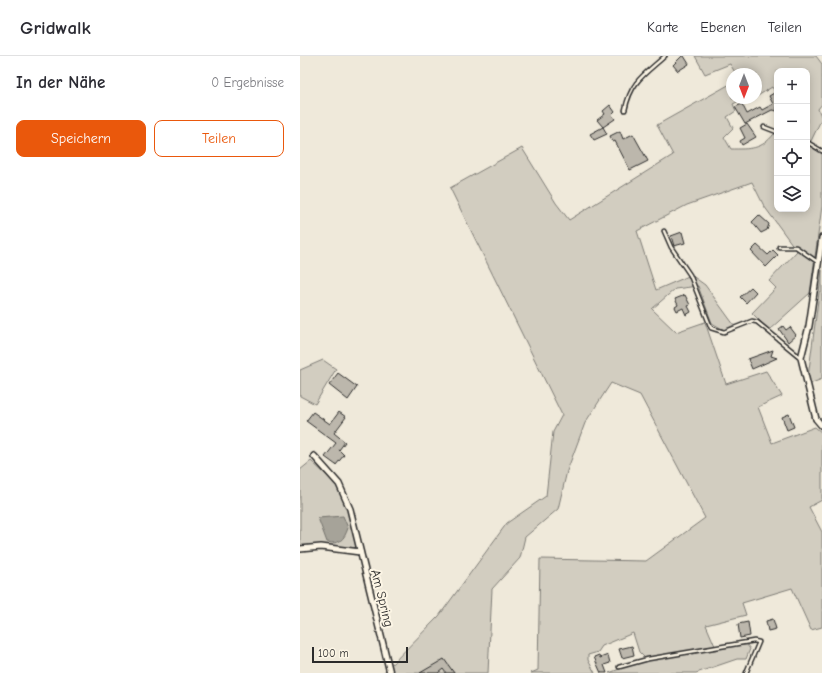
<!DOCTYPE html>
<html lang="de">
<head>
<meta charset="utf-8">
<style>
	body { margin:0; font-family:"Comic Neue",sans-serif; background:#f2f2f3; color:#2b2b33 }
	.controls { position:absolute; right:12px; top:12px; display:grid; overflow:hidden; border-radius:8px; box-shadow:0 2px 10px #0003 }
	.controls button { width:36px; height:36px; display:grid; place-items:center; padding:0; border:0; border-bottom:1px solid #e1e1e2; background:#fff; color:#2b2b33; font:20px sans-serif }
	.compass { position:absolute; left:426px; top:12px; width:36px; height:36px; border-radius:50%; background:#fff; box-shadow:0 2px 10px #0003; rotate:180deg }
	.scale { position:absolute; left:12px; bottom:10px; width:96px; box-sizing:border-box; padding-left:4px; border:2px solid #2b2b2b; border-top:0; font-size:11px; line-height:14px; white-space:nowrap; color:#2b2b2b; -webkit-text-stroke:3px #fcf5e5; paint-order:stroke }
	.list { margin:0; padding:0; list-style:none }
	h2 { display:flex; justify-content:space-between; align-items:center; height:52px; margin:0; padding:0 16px; font-size:17px }
	h2 small { font-size:13px; font-weight:400; color:#7c7c81 }
	.actions { display:flex; gap:8px; padding:12px 16px }
	.actions a { flex:1; padding:9px 0; border:1px solid #ea580c; border-radius:8px; text-align:center; font-size:14px; color:#ea580c }
	.actions .main { background:#ea580c; color:#fff }
	.icon { flex:none; width:22px; height:22px; fill:none; stroke:currentColor; stroke-width:2; stroke-linecap:round; stroke-linejoin:round }
	.map { position:relative; flex:none; width:522px; height:617px; overflow:hidden }
	header { display:flex; align-items:center; gap:24px; box-sizing:border-box; height:56px; padding:0 20px; background:#fff; border-bottom:1px solid #e1e1e2 }
	header strong { font-size:19px }
	nav { display:flex; gap:22px; margin-inline-start:auto; font-size:14px }
	main { display:flex }
	aside { flex:1; background:#fff }
	.map>svg:first-child { display:block }
	.green { fill:#d2cdc0; stroke:#7e7c76 }
	.water { fill:#a6a399; stroke:#75736d }
	.building { fill:#bcb7ac; stroke:#2b2b2b }
	.lines { fill:none; stroke-linecap:round; stroke-linejoin:round }
	.service-casing { stroke:#2b2b2b; stroke-width:5.5 }
	.minor-casing { stroke:#2b2b2b; stroke-width:8 }
	.service { stroke:#fcf5e5; stroke-width:2.5 }
	.minor { stroke:#fcf5e5; stroke-width:5 }
	.labels { text-anchor:middle; stroke-width:4; stroke-linejoin:round; paint-order:stroke }
	.street-label { font-size:13px; fill:#2b2b2b; stroke:#fcf5e5 }
</style>
</head>
<body>
<header>
<strong>Gridwalk</strong>
<nav><a>Karte</a><a>Ebenen</a><a>Teilen</a></nav>
</header>
<main>
<aside>
<h2>In der Nähe<small>0 Ergebnisse</small></h2>
<ul class="list">
</ul>
<div class="actions"><a class="main">Speichern</a><a>Teilen</a></div>
</aside>
<div class="map">
<svg width="522" height="617" viewBox="0 0 522 617">
	<rect width="100%" height="100%" fill="#efe9da"/>
	<filter id="ink" filterUnits="userSpaceOnUse"><feTurbulence type="fractalNoise" baseFrequency=".025" numOctaves="2"/><feDisplacementMap in="SourceGraphic" scale="8" xChannelSelector="R" yChannelSelector="G"/><feConvolveMatrix kernelMatrix="1 2 1 2 8 2 1 2 1" color-interpolation-filters="sRGB"/></filter>
	<g filter="url(#ink)">
		<!-- green -->
		<g class="green">
			<path d="M 395,0 L 516,0 L 522,8 L 522,48 L 518,53 L 522,62 L 511,85 L 507,84 L 507,15 L 477,15 L 477,39 L 472,31 L 456,41 L 456,18 L 436,18 L 430,8 L 405,18 Z"/>
			<path d="M 432,27 L 432,42 L 455,42 L 441,44 L 433,48 L 436,55 L 427,61 L 433,72 L 424,81 L 431,93 C 450,93 461,94 474,78 L 477,79 L 477,153 L 507,153 L 507,88 L 522,98 L 522,150 L 510,237 L 469,274 L 452,257 L 476,232 L 469,225 L 497,195 L 464,150 L 452,126 L 387,149 L 337,175 L 356,234 L 391,219 L 405,229 L 434,269 L 424,274 L 412,267 L 398,230 L 375,233 L 352,253 L 376,276 L 405,266 L 426,328 L 466,315 L 482,340 L 458,351 L 472,387 L 515,371 L 522,377 L 522,444 L 509,451 L 522,476 L 522,571 L 511,574 L 492,532 L 442,547 L 446,559 L 406,569 L 415,590 L 447,589 L 450,593 L 446,603 L 437,603 L 396,617 L 309,617 L 346,603 L 339,596 L 333,577 L 302,590 L 298,596 L 288,599 L 288,604 L 295,617 L 231,617 L 238,614 L 240,503 L 346,505 L 405,462 L 340,339 L 311,327 L 285,367 L 267,415 L 258,453 L 225,481 L 220,502 L 192,533 L 188,617 L 83,617 L 139,560 L 207,467 L 246,440 L 253,376 L 262,359 L 150,132 L 222,92 L 256,147 L 269,164 L 373,99 L 357,69 Z"/>
			<path d="M 522,214 L 522,323 L 507,329 Z"/>
			<path d="M 23,304 L 36,313 L 15,348 L 0,340 L 0,314 Z"/>
			<path d="M 11,405 L 37,429 L 48,454 L 57,492 L 22,489 L 0,493 L 0,414 Z"/>
		</g>
		<!-- water -->
		<path class="water" d="M 43,460 L 48,472 C 44,484 39,489 27,486 L 18,462 Z"/>
		<!-- building -->
		<g class="building">
			<path d="M 382,0 L 384,0 L 389,8 L 378,15 L 373,9 Z"/>
			<path d="M 474,37 L 477,43 L 477,55 L 472,54 L 445,68 L 435,51 L 442,48 L 447,58 L 460,51 L 462,54 L 473,48 L 469,40 Z"/>
			<path d="M 310,49 L 315,56 L 312,59 L 315,63 L 303,71 L 307,78 L 294,84 L 290,78 L 303,71 L 297,64 L 305,58 L 303,55 Z"/>
			<path d="M 447,68 L 456,81 L 442,89 L 440,85 L 445,82 L 440,72 Z"/>
			<path d="M 320,75 L 323,83 L 333,78 L 348,105 L 330,114 L 315,85 L 313,86 L 310,80 Z"/>
			<path d="M 459,159 L 469,168 L 467,174 L 461,177 L 452,166 Z"/>
			<path d="M 382,176 L 385,187 L 374,190 L 371,180 Z"/>
			<path d="M 457,189 L 468,199 L 473,194 L 478,199 L 466,211 L 451,195 Z"/>
			<path d="M 451,231 L 456,236 L 446,247 L 440,241 Z"/>
			<path d="M 385,239 L 390,249 L 388,250 L 391,256 L 386,259 L 383,252 L 377,255 L 375,251 L 378,249 L 375,243 Z"/>
			<path d="M 483,270 L 486,274 L 490,271 L 496,279 L 488,286 L 479,273 Z"/>
			<path d="M 473,294 L 471,300 L 477,302 L 452,313 L 448,303 Z"/>
			<path d="M 38,317 L 57,331 L 48,344 L 29,329 Z"/>
			<path d="M 13,356 L 30,368 L 39,356 L 46,361 L 34,377 L 45,386 L 39,394 L 44,399 L 36,409 L 25,401 L 36,387 L 6,365 Z"/>
			<path d="M 489,358 L 494,371 L 487,374 L 482,361 Z"/>
			<path d="M 473,563 L 476,573 L 468,575 L 466,565 Z"/>
			<path d="M 448,566 L 450,580 L 440,582 L 438,568 Z"/>
			<path d="M 332,590 L 334,599 L 322,602 L 319,593 Z"/>
			<path d="M 299,599 L 300,602 L 308,599 L 310,607 L 304,609 L 307,617 L 301,617 L 297,608 L 294,601 Z"/>
			<path d="M 144,603 L 154,617 L 146,617 L 143,613 L 138,617 L 120,617 Z"/>
		</g>
		<g class="lines">
			<!-- service casing -->
			<g class="service-casing">
				<g id="service">
					<path d="M 325,54 C 331,25 344,19 365,0"/>
					<path d="M 464,71 L 477,76"/>
					<path d="M 507,86 L 522,95"/>
					<path d="M 364,175 L 371,191 L 390,219 L 411,272 L 424,276 L 452,265 L 457,266 L 501,302"/>
					<path d="M 479,191 L 496,191 L 519,207"/>
					<path d="M 319,611 L 348,603 L 454,585 L 459,586 L 446,617"/>
				</g>
			</g>
			<!-- minor casing -->
			<g class="minor-casing">
				<g id="minor">
					<path d="M 522,182 L 509,270 L 501,302 L 516,363 L 522,370"/>
					<path d="M 14,400 L 39,428 L 50,453 L 90,617"/>
					<path d="M 0,493 L 21,491 L 60,496"/>
				</g>
			</g>
			<!-- service -->
			<use href="#service" class="service"/>
			<!-- minor -->
			<use href="#minor" class="minor"/>
		</g>
	</g>
	<g class="labels">
		<!-- street labels -->
		<g class="street-label">
			<text transform="translate(83 542) rotate(76)" y="5">Am Spring</text>
		</g>
	</g>
</svg>
<div class="controls">
<button>+</button>
<button>−</button>
<button><svg class="icon" aria-label="locate" viewBox="0 0 24 24"><circle cx="12" cy="12" r="6"/><path d="M12 2v4M12 18v4M2 12h4M18 12h4"/></svg></button>
<button><svg class="icon" aria-label="layers" viewBox="0 0 24 24"><path d="M12 4l9 5-9 5-9-5zM3 14l9 5 9-5"/></svg></button>
</div>
<svg class="compass" viewBox="-18 -18 36 36"><path d="M0-13l5 13h-10z" fill="#e53935"/><path d="M0 13l5-13h-10z" fill="#7c7c81"/></svg>
<div class="scale">100 m</div>
</div>
</main>
</body>
</html>
